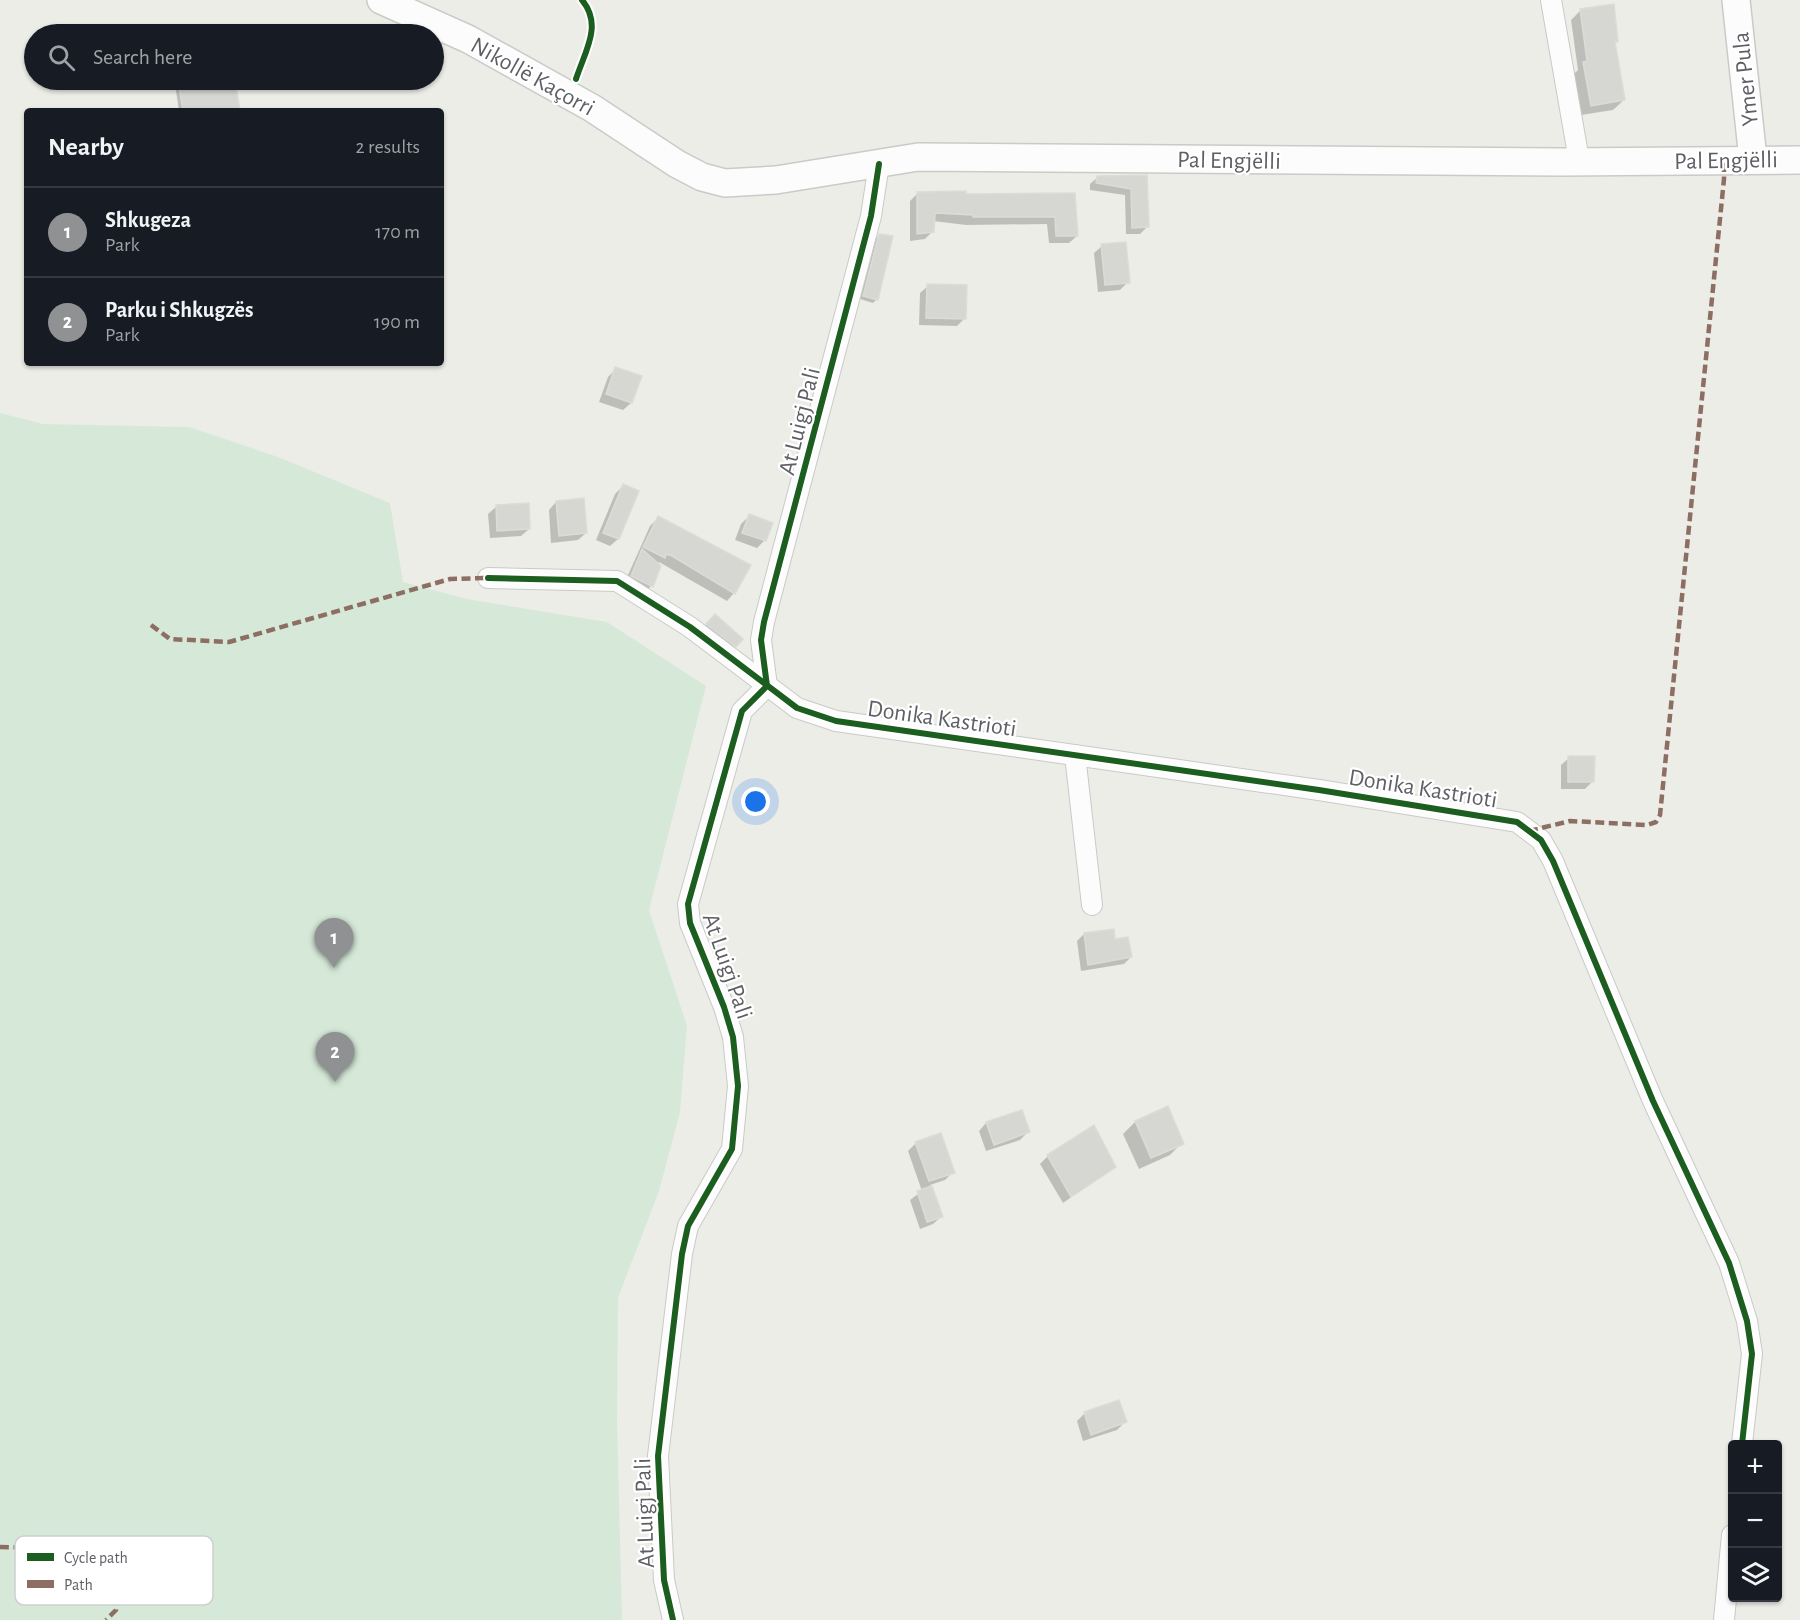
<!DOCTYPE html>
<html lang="en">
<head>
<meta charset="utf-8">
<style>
	body { margin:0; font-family:"Alegreya Sans",sans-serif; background:#242831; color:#f1f3f6 }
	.controls { position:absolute; right:18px; bottom:18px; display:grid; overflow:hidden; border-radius:6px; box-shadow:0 2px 4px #0004 }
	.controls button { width:54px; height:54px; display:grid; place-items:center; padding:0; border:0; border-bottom:2px solid #363941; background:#171b24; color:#f1f3f6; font:30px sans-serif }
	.you { position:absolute; left:756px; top:802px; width:21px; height:21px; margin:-15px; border:4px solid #fff; border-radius:50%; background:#1a73e8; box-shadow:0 0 0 9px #1a73e833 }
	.badge { display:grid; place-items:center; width:39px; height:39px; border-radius:50%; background:#8f9193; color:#fff; font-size:20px; font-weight:700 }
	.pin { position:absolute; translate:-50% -50px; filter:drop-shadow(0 2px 3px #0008) }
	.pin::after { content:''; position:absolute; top:32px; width:21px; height:18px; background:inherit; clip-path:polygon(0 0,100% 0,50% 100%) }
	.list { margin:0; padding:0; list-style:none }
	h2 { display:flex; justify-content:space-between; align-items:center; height:78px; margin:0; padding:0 24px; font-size:26px }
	h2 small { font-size:20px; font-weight:400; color:#9ea1a6 }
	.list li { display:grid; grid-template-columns:39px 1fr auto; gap:18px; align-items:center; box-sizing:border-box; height:90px; padding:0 24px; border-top:2px solid #363941 }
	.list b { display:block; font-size:22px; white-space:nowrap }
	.list p { margin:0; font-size:20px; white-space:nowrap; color:#9ea1a6 }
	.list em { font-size:20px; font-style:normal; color:#9ea1a6 }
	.icon { flex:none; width:33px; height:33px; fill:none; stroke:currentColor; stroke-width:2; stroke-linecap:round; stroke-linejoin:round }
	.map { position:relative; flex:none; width:1800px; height:1620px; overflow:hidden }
	.search { position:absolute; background:#171b24; box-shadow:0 2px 4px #0004; left:24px; top:24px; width:420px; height:66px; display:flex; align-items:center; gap:15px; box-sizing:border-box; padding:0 21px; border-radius:33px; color:#9ea1a6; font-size:22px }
	.panel { position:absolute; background:#171b24; box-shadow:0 2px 4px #0004; left:24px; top:108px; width:420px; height:258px; border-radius:6px }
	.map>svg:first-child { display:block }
	.green { fill:#d6e9d8 }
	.shadow { fill:#0003 }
	.building { fill:#d6d6d3; stroke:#dcdcd7; stroke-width:1.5 }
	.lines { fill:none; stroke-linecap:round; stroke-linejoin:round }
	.street-casing { stroke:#c9cac8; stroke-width:22 }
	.secondary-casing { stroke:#cacac9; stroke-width:30 }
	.street { stroke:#fcfcfc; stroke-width:20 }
	.secondary { stroke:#fcfcfc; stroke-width:27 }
	.quiet { stroke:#8d6e63; stroke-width:4.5; stroke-dasharray:9 4.5; stroke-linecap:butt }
	.cycleway-casing { stroke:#fff; stroke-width:10 }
	.cycleway { stroke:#1b5e20; stroke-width:6 }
	.labels { text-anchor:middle; stroke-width:4.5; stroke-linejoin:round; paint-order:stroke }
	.street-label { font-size:24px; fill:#5d5f65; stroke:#fff }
	.key { fill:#fff; stroke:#cecfd1; stroke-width:1.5 }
	.key-label { font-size:16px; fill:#5d5f65 }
</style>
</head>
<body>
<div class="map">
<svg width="1800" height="1620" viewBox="0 0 1800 1620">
	<rect width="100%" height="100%" fill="#edede8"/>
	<!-- green -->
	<path class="green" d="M 0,413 L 43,424 L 189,427 L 278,457 L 390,503 L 403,582 L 467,599 L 607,622 L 706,686 L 649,910 L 687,1026 L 680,1112 L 659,1191 L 618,1298 L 617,1420 L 622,1620 L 0,1620 Z"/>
	<!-- shadow -->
	<g class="shadow">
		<path d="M 1581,10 L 1617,41 L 1614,44 L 1624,100 L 1613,110 L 1581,115 L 1574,74 L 1578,70 L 1571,20 Z"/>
		<path d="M 188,80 L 234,80 L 239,111 L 179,111 L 175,84 Z"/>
		<path d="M 1146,176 L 1147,227 L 1140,234 L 1126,234 L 1125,195 L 1090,190 L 1090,184 L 1098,177 Z"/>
		<path d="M 918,193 L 964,196 L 1074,195 L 1077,236 L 1069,243 L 1049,243 L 1047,224 L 966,225 L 933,221 L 933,231 L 925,239 L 910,241 L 910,201 Z"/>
		<path d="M 879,235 L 877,299 L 873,303 L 860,299 L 876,239 Z"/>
		<path d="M 1102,246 L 1128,282 L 1120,290 L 1098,292 L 1094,253 Z"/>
		<path d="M 928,286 L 965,318 L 957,326 L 919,325 L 920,293 Z"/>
		<path d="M 616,369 L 631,403 L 623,410 L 599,402 L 608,377 Z"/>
		<path d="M 623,486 L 637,492 L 618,539 L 610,546 L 596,540 L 615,494 Z"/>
		<path d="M 556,502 L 586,533 L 578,540 L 551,543 L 549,510 Z"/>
		<path d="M 496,507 L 529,529 L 521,536 L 490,538 L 488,514 Z"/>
		<path d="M 749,516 L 765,540 L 757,548 L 735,540 L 741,524 Z"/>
		<path d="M 658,518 L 734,593 L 727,601 L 659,562 L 651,586 L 644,593 L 624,584 L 650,526 Z"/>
		<path d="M 715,616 L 740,639 L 727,653 L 699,632 Z"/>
		<path d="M 1569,758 L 1593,781 L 1585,789 L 1561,789 L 1561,765 Z"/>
		<path d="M 1084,934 L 1114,941 L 1131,957 L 1124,964 L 1081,971 L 1077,941 Z"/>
		<path d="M 1135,1122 L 1182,1143 L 1170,1155 L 1139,1169 L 1123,1134 Z"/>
		<path d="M 986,1123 L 1028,1132 L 1020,1140 L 986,1151 L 979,1131 Z"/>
		<path d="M 916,1143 L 953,1172 L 945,1180 L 930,1185 L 941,1217 L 933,1224 L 920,1229 L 910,1200 L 922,1191 L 908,1151 Z"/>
		<path d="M 1048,1156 L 1114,1167 L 1063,1203 L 1040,1164 Z"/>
		<path d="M 1118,1402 L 1125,1422 L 1117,1430 L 1083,1441 L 1077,1421 L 1084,1414 Z"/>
	</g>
	<!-- building -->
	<g class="building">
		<path d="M 1614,4 L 1618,42 L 1615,42 L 1625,100 L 1591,106 L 1583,62 L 1587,61 L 1580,9 Z"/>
		<path d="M 178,80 L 235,80 L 240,111 L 183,111 Z"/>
		<path d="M 1147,175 L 1149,227 L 1132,228 L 1131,189 L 1096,183 L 1097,176 Z"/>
		<path d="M 966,191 L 966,194 L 1075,193 L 1078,236 L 1056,236 L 1055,217 L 973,217 L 973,215 L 935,213 L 934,232 L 917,234 L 917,192 Z"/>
		<path d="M 879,234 L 893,236 L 878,300 L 863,296 Z"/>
		<path d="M 1126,242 L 1130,283 L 1105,285 L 1101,244 Z"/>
		<path d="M 927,284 L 967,285 L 966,319 L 926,318 Z"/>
		<path d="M 615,367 L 642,376 L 632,403 L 606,394 Z"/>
		<path d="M 623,484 L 639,491 L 619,539 L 603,533 Z"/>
		<path d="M 584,498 L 587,533 L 559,536 L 556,501 Z"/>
		<path d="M 529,503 L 530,529 L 497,531 L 496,505 Z"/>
		<path d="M 749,514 L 773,523 L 766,541 L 742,533 Z"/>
		<path d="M 658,516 L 751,565 L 735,594 L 672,556 L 666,554 L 665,558 L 643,547 Z"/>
		<path d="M 642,549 L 661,566 L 653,587 L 631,576 Z"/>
		<path d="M 715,614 L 743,639 L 736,647 L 706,624 Z"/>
		<path d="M 1568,756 L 1595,756 L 1594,782 L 1568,782 Z"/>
		<path d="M 1114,929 L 1115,939 L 1128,937 L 1132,957 L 1088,965 L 1084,933 Z"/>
		<path d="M 1168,1106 L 1184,1144 L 1151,1158 L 1135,1121 Z"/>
		<path d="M 1022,1110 L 1030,1132 L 994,1145 L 986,1122 Z"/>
		<path d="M 1094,1125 L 1116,1167 L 1071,1197 L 1047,1155 Z"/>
		<path d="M 941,1133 L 955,1173 L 929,1181 L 915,1142 Z"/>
		<path d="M 932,1186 L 943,1217 L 927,1222 L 917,1191 Z"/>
		<path d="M 1119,1400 L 1127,1422 L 1091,1435 L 1084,1412 Z"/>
	</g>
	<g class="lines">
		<!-- street casing -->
		<g class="street-casing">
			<g id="street">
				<path d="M 1551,0 L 1579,160"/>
				<path d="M 488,578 L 617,581 L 690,627 L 797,708 L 836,721 L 1319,790 L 1517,822 L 1541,840 L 1553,861 L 1653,1101 L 1729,1263 L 1747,1321 L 1752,1354 L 1742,1444"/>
				<path d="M 1075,755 L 1092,905"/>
				<path d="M 673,1620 L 664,1580 L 658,1456 L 682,1254 L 688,1226 L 732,1149 L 738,1086 L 733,1037 L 724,1007 L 690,923 L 688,904 L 742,711 L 767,686 L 761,640 L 764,622 L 871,216 L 879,164"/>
				<path d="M 1724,1620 L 1732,1535"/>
			</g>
		</g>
		<!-- secondary casing -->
		<g class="secondary-casing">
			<g id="secondary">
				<path d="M 381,0 L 468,39 L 592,108 L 677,164 L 702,177 L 725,183 L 776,180 L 918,157 L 1563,162 L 1800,160"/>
				<path d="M 1736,0 L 1753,159"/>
			</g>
		</g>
		<!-- street -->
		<use href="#street" class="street"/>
		<!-- secondary -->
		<use href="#secondary" class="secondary"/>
		<!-- quiet -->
		<g class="quiet">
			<path d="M 151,625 L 170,639 L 229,642 L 450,579 L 488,578"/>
			<path d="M 1529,831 L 1570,821 L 1647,825 L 1656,822 L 1660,815 L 1724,179 L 1724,160"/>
			<path d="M 0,1547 C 38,1548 92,1548 113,1587 C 116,1593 115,1603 116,1610 L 106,1620"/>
		</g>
		<!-- cycleway casing -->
		<g class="cycleway-casing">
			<g id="cycleway">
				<path d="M 576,79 C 585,51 603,25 582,0"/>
				<path d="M 488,578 L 617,581 L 690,627 L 797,708 L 836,721 L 1319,790 L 1517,822 L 1541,840 L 1553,861 L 1653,1101 L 1729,1263 L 1747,1321 L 1752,1354 L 1742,1444"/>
				<path d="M 673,1620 L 664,1580 L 658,1456 L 682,1254 L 688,1226 L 732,1149 L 738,1086 L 733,1037 L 724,1007 L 690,923 L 688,904 L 742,711 L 767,686 L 761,640 L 764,622 L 871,216 L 879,164"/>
			</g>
		</g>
		<!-- cycleway -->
		<use href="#cycleway" class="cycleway"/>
	</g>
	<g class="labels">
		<!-- street labels -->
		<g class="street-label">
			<text transform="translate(533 76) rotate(29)" y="8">Nikollë Kaçorri</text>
			<text transform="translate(1745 79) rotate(-96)" y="8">Ymer Pula</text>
			<text transform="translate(1229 160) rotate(1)" y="8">Pal Engjëlli</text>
			<text transform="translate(1726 160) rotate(-1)" y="8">Pal Engjëlli</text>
			<text transform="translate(799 421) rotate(-76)" y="8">At Luigj Pali</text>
			<text transform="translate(942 718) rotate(8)" y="8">Donika Kastrioti</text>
			<text transform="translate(1423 788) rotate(9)" y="8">Donika Kastrioti</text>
			<text transform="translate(728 966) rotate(71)" y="8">At Luigj Pali</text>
			<text transform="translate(644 1513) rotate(-92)" y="8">At Luigj Pali</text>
		</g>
	</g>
	<!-- legend -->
	<rect x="15" y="1536" width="198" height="69" rx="9" class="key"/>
	<rect x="27" y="1553" width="27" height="8" fill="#1b5e20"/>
	<rect x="27" y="1580" width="27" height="8" fill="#8d6e63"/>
	<g class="key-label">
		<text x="64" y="1563">Cycle path</text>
		<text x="64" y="1590">Path</text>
	</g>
</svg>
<div class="controls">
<button>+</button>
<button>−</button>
<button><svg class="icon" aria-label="layers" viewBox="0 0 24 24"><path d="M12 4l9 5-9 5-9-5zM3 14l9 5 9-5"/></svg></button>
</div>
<div class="you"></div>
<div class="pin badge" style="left:334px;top:968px">1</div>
<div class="pin badge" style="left:335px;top:1082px">2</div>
<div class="search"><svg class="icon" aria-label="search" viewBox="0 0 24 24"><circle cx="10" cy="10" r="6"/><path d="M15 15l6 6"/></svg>Search here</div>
<section class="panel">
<h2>Nearby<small>2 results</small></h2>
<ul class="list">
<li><span class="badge">1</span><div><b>Shkugeza</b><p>Park</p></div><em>170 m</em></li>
<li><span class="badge">2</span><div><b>Parku i Shkugzës</b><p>Park</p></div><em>190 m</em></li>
</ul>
</section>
</div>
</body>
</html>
